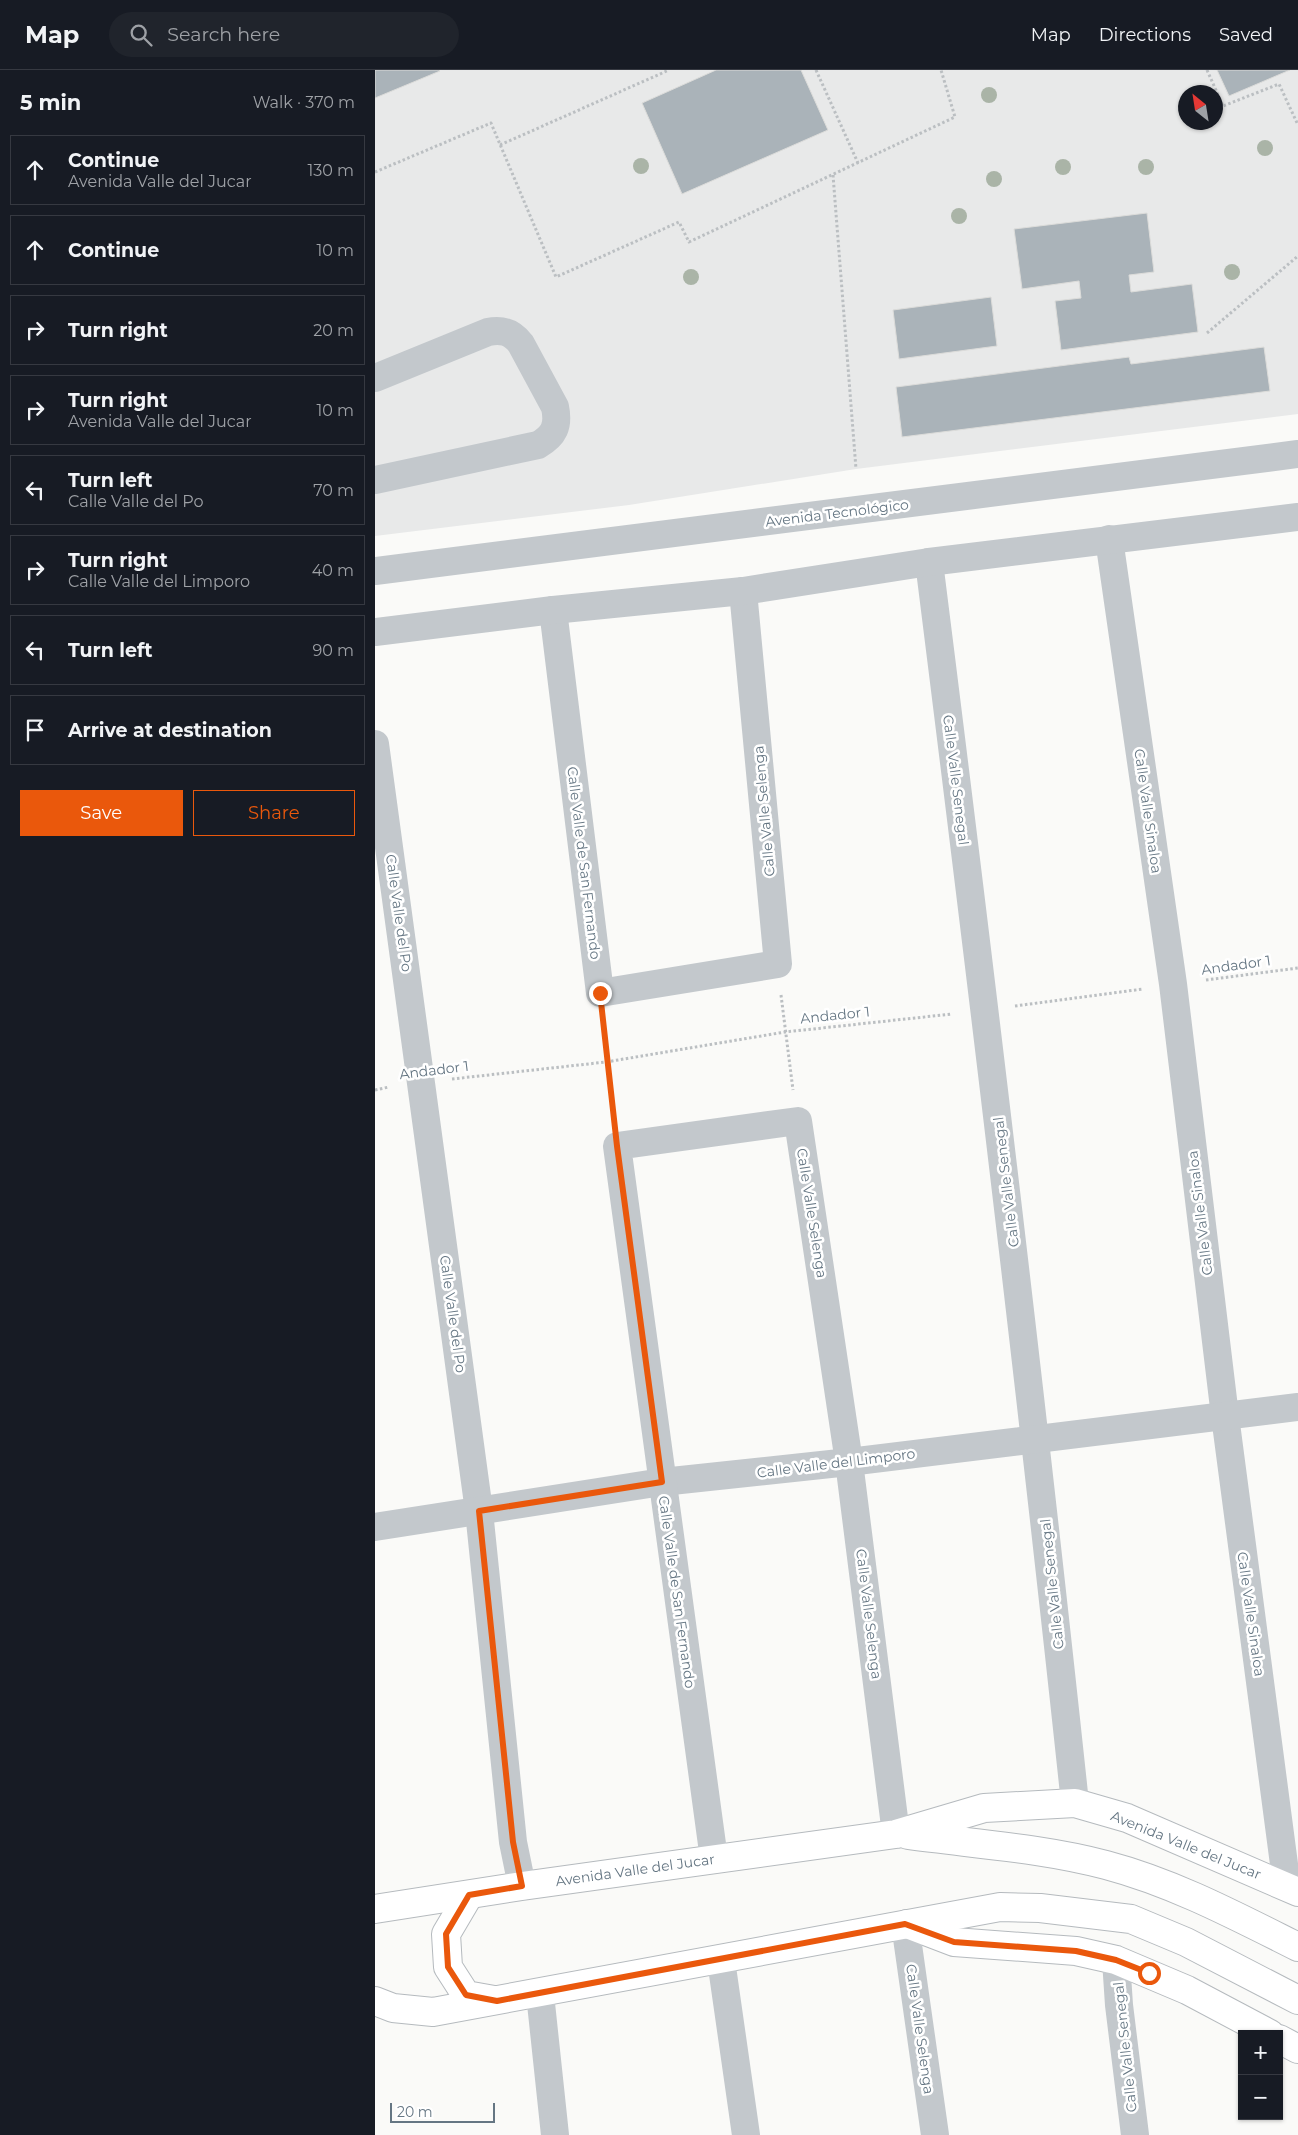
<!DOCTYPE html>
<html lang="en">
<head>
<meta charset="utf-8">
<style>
	body { margin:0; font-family:Montserrat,sans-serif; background:#20242c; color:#f1f3f6 }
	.controls { position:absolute; right:15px; bottom:15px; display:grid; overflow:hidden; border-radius:0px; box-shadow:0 1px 4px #0004 }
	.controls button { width:45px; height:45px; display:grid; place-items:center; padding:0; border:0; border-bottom:1px solid #363941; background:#171b24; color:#f1f3f6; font:25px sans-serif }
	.compass { position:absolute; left:803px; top:15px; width:45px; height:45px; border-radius:50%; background:#171b24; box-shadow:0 1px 4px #0004; rotate:330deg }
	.scale { position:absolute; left:15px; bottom:12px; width:105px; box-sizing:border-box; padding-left:5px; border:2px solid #657683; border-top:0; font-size:14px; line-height:18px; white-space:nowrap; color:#657683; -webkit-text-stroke:4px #fff; paint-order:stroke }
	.stop { position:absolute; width:15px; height:15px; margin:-11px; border:4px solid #ea580c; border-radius:50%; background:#fff }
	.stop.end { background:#ea580c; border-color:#fff; box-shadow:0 1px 5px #0008 }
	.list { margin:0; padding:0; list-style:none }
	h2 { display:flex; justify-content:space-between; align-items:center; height:65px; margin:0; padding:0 20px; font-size:21px }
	h2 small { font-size:16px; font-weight:400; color:#9ea1a6 }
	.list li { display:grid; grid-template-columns:32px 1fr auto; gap:15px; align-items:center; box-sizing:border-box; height:70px; margin:0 10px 10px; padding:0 10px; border:1px solid #363941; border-radius:0px }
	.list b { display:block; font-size:19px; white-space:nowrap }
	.list p { margin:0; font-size:16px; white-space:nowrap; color:#9ea1a6 }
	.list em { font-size:16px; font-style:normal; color:#9ea1a6 }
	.actions { display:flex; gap:10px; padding:15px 20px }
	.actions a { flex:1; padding:11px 0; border:1px solid #ea580c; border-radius:0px; text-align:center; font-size:18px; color:#ea580c }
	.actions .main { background:#ea580c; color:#fff }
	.icon { flex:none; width:28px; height:28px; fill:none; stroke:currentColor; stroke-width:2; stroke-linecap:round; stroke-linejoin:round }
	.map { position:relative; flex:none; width:923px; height:2065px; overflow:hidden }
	header { display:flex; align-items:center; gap:30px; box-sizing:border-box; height:70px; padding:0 25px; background:#171b24; border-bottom:1px solid #363941 }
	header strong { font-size:24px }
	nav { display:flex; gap:28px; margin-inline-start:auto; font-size:18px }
	.search { width:350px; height:45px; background:#20242c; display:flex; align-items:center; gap:12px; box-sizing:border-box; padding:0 18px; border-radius:28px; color:#9ea1a6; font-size:19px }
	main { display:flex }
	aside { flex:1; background:#171b24 }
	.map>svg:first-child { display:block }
	.built { fill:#e8e9e9; fill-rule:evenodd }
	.building { fill:#aab3b9; stroke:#dcdcda }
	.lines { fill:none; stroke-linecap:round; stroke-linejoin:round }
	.major-casing { stroke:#b5babe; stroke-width:30 }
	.path { stroke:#bbbfc2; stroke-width:3; stroke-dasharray:2.5 2.5; stroke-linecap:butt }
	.minor { stroke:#c3c8cc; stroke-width:28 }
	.major { stroke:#fff; stroke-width:28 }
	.tree { fill:#aab4a7 }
	.route { stroke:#ea580c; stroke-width:6 }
	.labels { text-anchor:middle; stroke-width:5; stroke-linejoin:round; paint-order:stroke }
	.street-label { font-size:14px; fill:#657683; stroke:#fff }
</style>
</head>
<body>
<header>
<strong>Map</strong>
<div class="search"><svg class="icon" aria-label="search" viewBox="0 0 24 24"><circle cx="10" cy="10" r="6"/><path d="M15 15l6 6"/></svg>Search here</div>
<nav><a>Map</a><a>Directions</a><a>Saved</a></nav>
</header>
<main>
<aside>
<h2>5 min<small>Walk · 370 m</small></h2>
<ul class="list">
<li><svg class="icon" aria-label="ahead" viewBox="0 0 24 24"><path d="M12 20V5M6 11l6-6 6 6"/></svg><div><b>Continue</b><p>Avenida Valle del Jucar</p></div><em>130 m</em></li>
<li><svg class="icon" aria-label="ahead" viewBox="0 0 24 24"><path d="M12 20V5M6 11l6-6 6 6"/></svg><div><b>Continue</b></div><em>10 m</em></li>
<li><svg class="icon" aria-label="right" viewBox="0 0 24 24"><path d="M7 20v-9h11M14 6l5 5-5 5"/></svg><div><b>Turn right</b></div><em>20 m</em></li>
<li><svg class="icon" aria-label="right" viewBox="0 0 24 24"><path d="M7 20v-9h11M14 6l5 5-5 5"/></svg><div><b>Turn right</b><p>Avenida Valle del Jucar</p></div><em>10 m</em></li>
<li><svg class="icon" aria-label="left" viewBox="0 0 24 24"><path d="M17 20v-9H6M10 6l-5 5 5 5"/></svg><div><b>Turn left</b><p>Calle Valle del Po</p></div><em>70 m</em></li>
<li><svg class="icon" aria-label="right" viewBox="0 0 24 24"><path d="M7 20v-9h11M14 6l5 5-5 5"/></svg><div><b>Turn right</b><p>Calle Valle del Limporo</p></div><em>40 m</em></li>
<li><svg class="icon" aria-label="left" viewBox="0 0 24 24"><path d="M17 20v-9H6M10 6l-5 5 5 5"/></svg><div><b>Turn left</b></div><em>90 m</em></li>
<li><svg class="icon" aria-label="arrive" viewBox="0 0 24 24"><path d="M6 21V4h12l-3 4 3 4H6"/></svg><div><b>Arrive at destination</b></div></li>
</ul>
<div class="actions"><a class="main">Save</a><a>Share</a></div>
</aside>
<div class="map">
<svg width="923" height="2065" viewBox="0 0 923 2065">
	<rect width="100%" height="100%" fill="#fafaf8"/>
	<!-- built -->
	<path class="built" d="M 0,0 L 923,0 L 923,344 L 481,399 L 254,435 L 0,466 ZM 811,22 L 841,22 L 841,52 L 811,52 Z"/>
	<!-- building -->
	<g class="building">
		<path d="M 0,0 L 64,0 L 65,1 L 0,28 Z"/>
		<path d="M 341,0 L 426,0 L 453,60 L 307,124 L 267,33 Z"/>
		<path d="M 842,0 L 915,0 L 854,26 Z"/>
		<path d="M 772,143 L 779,202 L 754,205 L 756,222 L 817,214 L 823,262 L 686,280 L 680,231 L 706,228 L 704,211 L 647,219 L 639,159 Z"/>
		<path d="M 616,227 L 622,276 L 524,289 L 518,240 Z"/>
		<path d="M 889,277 L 895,321 L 527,367 L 521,317 L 754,287 L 756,294 Z"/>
	</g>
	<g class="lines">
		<!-- major casing -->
		<g class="major-casing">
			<g id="major">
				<path d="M 533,1765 C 599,1774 667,1778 731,1795 C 799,1813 861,1846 923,1877"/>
				<path d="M 94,1825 L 71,1864 L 73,1897 L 91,1925 L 119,1930"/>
				<path d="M 0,1839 L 147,1816 L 521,1764 L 609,1738 L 700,1733 L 752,1748 L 923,1822"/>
				<path d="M 532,1854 L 579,1872 L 701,1881 L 741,1890 L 812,1920 L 895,1964"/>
				<path d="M 0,1931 L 18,1938 L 58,1942 L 625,1837 L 665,1838 L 756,1849 L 811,1872 L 923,1930"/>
				<path d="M 904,1969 L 923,1979"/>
			</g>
		</g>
		<!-- path -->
		<g class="path">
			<path d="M 441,0 L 483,93"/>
			<path d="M 832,0 L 848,36 L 904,14 L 923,55"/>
			<path d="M 125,75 L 294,0"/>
			<path d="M 0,102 L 116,53 L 181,207 L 304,152 L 314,172 L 580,47 L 566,0"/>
			<path d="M 458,105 L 481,399"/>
			<path d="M 832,263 L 923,186"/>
			<path d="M 831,910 L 923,898"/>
			<path d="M 406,925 L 418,1020"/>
			<path d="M 640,936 L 768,919"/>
			<path d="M 228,955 L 238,1044"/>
			<path d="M 77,1009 L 231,992 L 410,962 L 577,944"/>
			<path d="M 0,1020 L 14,1017"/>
		</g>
		<!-- minor -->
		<g class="minor">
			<path d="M 0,308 L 113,262 C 127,259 137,262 146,274 L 180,337 C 184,356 179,366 163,375 L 0,410"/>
			<path d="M 734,469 L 798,914 L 850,1346 L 912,1817"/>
			<path d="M 554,492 C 606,905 656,1319 700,1733"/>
			<path d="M 0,501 L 923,384"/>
			<path d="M 178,540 L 225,923 L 403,894 L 368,521"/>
			<path d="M 0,562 L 178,540 L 368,521 L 554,492 L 923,447"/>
			<path d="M 0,674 L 104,1441 L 138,1772 L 147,1816"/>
			<path d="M 0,1457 L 287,1412 L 474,1392 L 923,1337"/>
			<path d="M 339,1789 L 242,1076 L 423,1051 L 474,1392 L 521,1764"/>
			<path d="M 530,1854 L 560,2065"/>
			<path d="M 346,1890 L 371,2065"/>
			<path d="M 741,1890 L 744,1935 L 760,2065"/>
			<path d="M 165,1924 L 180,2065"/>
		</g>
		<!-- major -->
		<use href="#major" class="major"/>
	</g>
	<!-- trees -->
	<g class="tree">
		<circle cx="614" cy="25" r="8"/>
		<circle cx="890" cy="78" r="8"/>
		<circle cx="266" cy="96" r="8"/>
		<circle cx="688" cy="97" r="8"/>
		<circle cx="771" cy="97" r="8"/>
		<circle cx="619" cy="109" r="8"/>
		<circle cx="584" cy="146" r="8"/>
		<circle cx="857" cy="202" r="8"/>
		<circle cx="316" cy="207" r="8"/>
	</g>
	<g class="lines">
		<!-- route -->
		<path class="route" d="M 225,923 L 242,1076 L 287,1412 L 104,1441 L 138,1772 L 147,1816 L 94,1825 L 71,1864 L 73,1897 L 91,1925 L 122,1931 L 530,1854 L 579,1872 L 701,1881 L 741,1890 L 774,1903"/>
	</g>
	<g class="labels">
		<!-- street labels -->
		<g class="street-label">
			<text transform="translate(462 443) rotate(-7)" y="5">Avenida Tecnológico</text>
			<text transform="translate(581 710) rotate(83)" y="5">Calle Valle Senegal</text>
			<text transform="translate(389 741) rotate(-95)" y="5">Calle Valle Selenga</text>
			<text transform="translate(773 741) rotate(82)" y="5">Calle Valle Sinaloa</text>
			<text transform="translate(209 793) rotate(83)" y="5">Calle Valle de San Fernando</text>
			<text transform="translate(24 843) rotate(82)" y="5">Calle Valle del Po</text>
			<text transform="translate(861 895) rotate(-8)" y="5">Andador 1</text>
			<text transform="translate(460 945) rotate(-6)" y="5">Andador 1</text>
			<text transform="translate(59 1000) rotate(-7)" y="5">Andador 1</text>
			<text transform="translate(631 1112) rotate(-97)" y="5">Calle Valle Senegal</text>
			<text transform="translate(437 1143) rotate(81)" y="5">Calle Valle Selenga</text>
			<text transform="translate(825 1143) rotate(-97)" y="5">Calle Valle Sinaloa</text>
			<text transform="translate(78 1244) rotate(82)" y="5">Calle Valle del Po</text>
			<text transform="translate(461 1393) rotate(-7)" y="5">Calle Valle del Limporo</text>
			<text transform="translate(677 1514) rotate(-96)" y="5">Calle Valle Senegal</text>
			<text transform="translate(302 1522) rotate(82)" y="5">Calle Valle de San Fernando</text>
			<text transform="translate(494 1544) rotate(83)" y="5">Calle Valle Selenga</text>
			<text transform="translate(876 1544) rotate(82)" y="5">Calle Valle Sinaloa</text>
			<text transform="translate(811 1775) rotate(22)" y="5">Avenida Valle del Jucar</text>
			<text transform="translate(260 1800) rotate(-8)" y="5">Avenida Valle del Jucar</text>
			<text transform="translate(545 1959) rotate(82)" y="5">Calle Valle Selenga</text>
			<text transform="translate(750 1977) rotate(-96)" y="5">Calle Valle Senegal</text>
		</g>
	</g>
</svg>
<div class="controls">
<button>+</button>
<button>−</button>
</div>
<svg class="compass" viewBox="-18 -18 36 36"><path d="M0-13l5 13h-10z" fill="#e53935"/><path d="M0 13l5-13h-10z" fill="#9ea1a6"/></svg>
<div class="scale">20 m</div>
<div class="stop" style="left:774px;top:1903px"></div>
<div class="stop end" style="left:225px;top:923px"></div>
</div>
</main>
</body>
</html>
